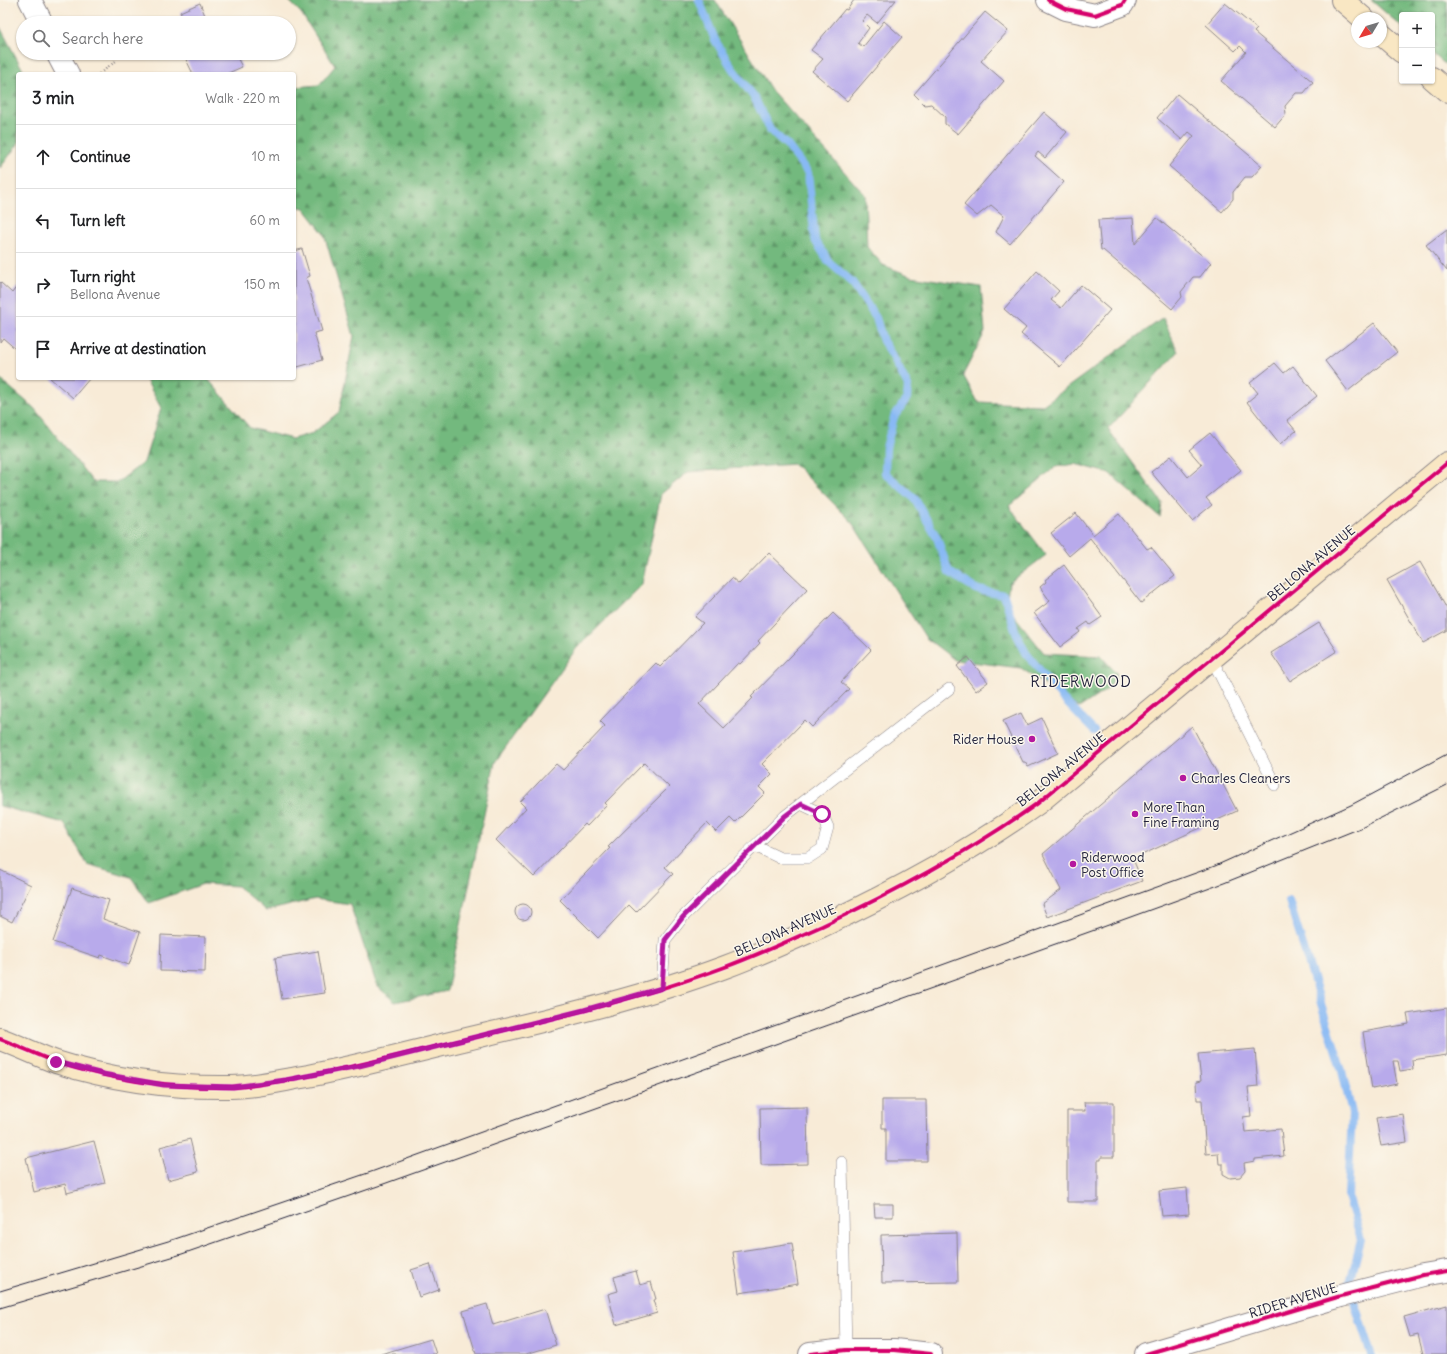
<!DOCTYPE html>
<html lang="en">
<head>
<meta charset="utf-8">
<style>
	body { margin:0; font-family:Delius,sans-serif; background:#f2f2f2; color:#202124 }
	.controls { position:absolute; right:12px; top:12px; display:grid; overflow:hidden; border-radius:4px; box-shadow:0 1px 3px #0004 }
	.controls button { width:36px; height:36px; display:grid; place-items:center; padding:0; border:0; border-bottom:1px solid #e0e0e0; background:#fff; color:#202124; font:20px sans-serif }
	.compass { position:absolute; left:1351px; top:12px; width:36px; height:36px; border-radius:50%; background:#fff; box-shadow:0 1px 3px #0004; rotate:232deg }
	.stop { position:absolute; width:12px; height:12px; margin:-9px; border:3px solid #b5179e; border-radius:50%; background:#fff }
	.stop.end { background:#b5179e; border-color:#fff; box-shadow:0 1px 4px #0008 }
	.list { margin:0; padding:0; list-style:none }
	h2 { display:flex; justify-content:space-between; align-items:center; height:52px; margin:0; padding:0 16px; font-size:17px }
	h2 small { font-size:13px; font-weight:400; color:#757577 }
	.list li { display:grid; grid-template-columns:26px 1fr auto; gap:12px; align-items:center; box-sizing:border-box; height:64px; padding:0 16px; border-top:1px solid #e0e0e0 }
	.list b { display:block; font-size:15px; white-space:nowrap }
	.list p { margin:0; font-size:13px; white-space:nowrap; color:#757577 }
	.list em { font-size:13px; font-style:normal; color:#757577 }
	.icon { flex:none; width:22px; height:22px; fill:none; stroke:currentColor; stroke-width:2; stroke-linecap:round; stroke-linejoin:round }
	.map { position:relative; flex:none; width:1447px; height:1354px; overflow:hidden }
	.search { position:absolute; background:#fff; box-shadow:0 1px 3px #0004; left:16px; top:16px; width:280px; height:44px; display:flex; align-items:center; gap:10px; box-sizing:border-box; padding:0 14px; border-radius:22px; color:#757577; font-size:15px }
	.panel { position:absolute; background:#fff; box-shadow:0 1px 3px #0004; left:16px; top:72px; width:280px; height:308px; border-radius:4px }
	.map>svg:first-child { display:block }
	.forest { fill:url(#forest-firs); stroke:#4a6e5c }
	.lines { fill:none; stroke-linecap:round; stroke-linejoin:round }
	.stream { stroke:#88b9f4; stroke-width:8 }
	.building { fill:#b8aaeb }
	.lane-casing { stroke:#8d8689; stroke-width:12 }
	.street-casing { stroke:#8d8689; stroke-width:24 }
	.secondary-casing { stroke:#8d8689; stroke-width:24 }
	.path { stroke:#8d8689; stroke-width:2.5; stroke-dasharray:1 3; stroke-linecap:butt }
	.lane { stroke:#fff; stroke-width:11 }
	.street { stroke:#fff; stroke-width:22 }
	.secondary { stroke:#f9e7c3; stroke-width:22 }
	.tram { stroke:#22223b; stroke-width:1 }
	.cycleway-casing { stroke:#fbf7ec; stroke-width:6 }
	.cycleway { stroke:#d6006c; stroke-width:4 }
	.route { stroke:#b5179e; stroke-width:5 }
	.poi-dot { fill:#b5179e; stroke:#fbf7ec; stroke-width:1.5 }
	.labels { text-anchor:middle; stroke-width:3; stroke-linejoin:round; paint-order:stroke }
	.street-label { font-size:13px; fill:#22223b; stroke:#fbf7ec }
	.poi-label { font-size:13px; fill:#22223b; stroke:#fbf7ec; text-anchor:start }
	.quarter-label { font-size:15px; letter-spacing:1px; fill:#22223b; stroke:#fbf7ec }
</style>
</head>
<body>
<div class="map">
<svg width="1447" height="1354" viewBox="0 0 1447 1354">
	<defs>
		<pattern id="forest-firs" width="22" height="20" patternUnits="userSpaceOnUse"><rect width="22" height="20" fill="#73b97e"/><path d="M5 1l3.5 6h-7zM16 11l3.5 6h-7z" fill="#5e9668"/></pattern>
	</defs>
	<rect width="100%" height="100%" fill="#fbf7ec"/>
	<filter id="ink" filterUnits="userSpaceOnUse"><feTurbulence type="fractalNoise" baseFrequency=".025" numOctaves="2"/><feDisplacementMap in="SourceGraphic" scale="8" xChannelSelector="R" yChannelSelector="G"/><feConvolveMatrix kernelMatrix="1 2 1 2 8 2 1 2 1" color-interpolation-filters="sRGB"/></filter>
	<filter id="wash" filterUnits="userSpaceOnUse"><feTurbulence type="fractalNoise" baseFrequency=".012" numOctaves="4" result="noise"/><feDisplacementMap in="SourceGraphic" scale="16" xChannelSelector="R" yChannelSelector="G"/><feGaussianBlur stdDeviation="0.9" result="paint"/><feColorMatrix in="noise" values="0 0 0 0 0 0 0 0 0 0 0 0 0 0 0 0 0 1.4 0 .05"/><feComposite in="paint" operator="in"/></filter>
	<g filter="url(#wash)">
		<rect width="100%" height="100%" fill="#f8ebd7"/>
		<!-- forest -->
		<g class="forest">
			<path d="M 288,0 L 715,0 L 772,91 L 865,195 L 867,247 L 883,265 L 911,276 L 981,287 L 985,332 L 963,375 L 978,402 L 1043,405 L 1163,318 L 1178,352 L 1108,429 L 1162,503 L 1160,517 L 1109,473 L 1075,464 L 1055,467 L 1009,506 L 1046,555 L 1009,583 L 1006,605 L 1044,653 L 1101,656 L 1117,674 L 1109,688 L 1079,708 L 1021,668 L 955,660 L 926,638 L 851,521 L 794,464 L 688,472 L 661,494 L 642,584 L 576,649 L 495,762 L 447,991 L 395,1002 L 377,986 L 350,904 L 315,899 L 266,911 L 237,886 L 203,884 L 149,903 L 131,877 L 87,864 L 64,823 L 0,806 L 0,379 L 34,408 L 93,482 L 118,482 L 144,462 L 161,408 L 145,378 L 207,378 L 250,428 L 292,439 L 313,433 L 339,412 L 354,336 L 324,234 L 304,208 L 294,206 L 294,87 L 319,85 L 335,66 L 301,13 Z"/>
			<path d="M 1371,0 L 1447,0 L 1447,66 L 1432,53 L 1432,15 L 1402,15 L 1402,27 Z"/>
			<path d="M 0,27 L 25,74 L 18,74 L 18,144 L 0,168 Z"/>
		</g>
		<g class="lines">
			<!-- stream -->
			<g class="stream">
				<path d="M 699,0 L 715,40 L 732,68 L 754,97 L 770,130 L 787,145 L 808,173 L 815,240 L 829,262 L 852,282 L 876,318 L 883,341 L 893,357 L 908,386 L 907,398 L 894,417 L 886,448 L 885,473 L 915,499 L 937,538 L 949,572 L 978,590 L 1004,595 L 1016,633 L 1026,653 L 1063,699 L 1094,731"/>
				<path d="M 1289,901 L 1342,1071 L 1352,1113 L 1348,1196 L 1361,1239 L 1349,1287 L 1371,1354"/>
			</g>
		</g>
		<g id="blocks">
			<!-- building -->
			<g class="building">
				<path d="M 854,0 L 896,0 L 877,23 L 867,15 L 862,21 L 869,28 L 858,43 L 863,47 L 884,21 L 902,37 L 847,101 L 812,71 L 823,59 L 811,50 L 845,9 L 847,10 Z"/>
				<path d="M 200,3 L 208,23 L 185,23 L 180,12 Z"/>
				<path d="M 1225,3 L 1257,29 L 1254,32 L 1313,82 L 1304,93 L 1296,93 L 1285,106 L 1286,114 L 1275,127 L 1221,81 L 1246,52 L 1240,46 L 1235,51 L 1206,25 Z"/>
				<path d="M 985,12 L 1008,31 L 981,61 L 1004,81 L 958,134 L 945,124 L 945,117 L 931,104 L 925,105 L 914,94 Z"/>
				<path d="M 183,53 L 235,53 L 242,67 L 226,74 L 193,74 Z"/>
				<path d="M 1177,94 L 1262,166 L 1252,177 L 1245,177 L 1233,192 L 1233,199 L 1222,212 L 1169,166 L 1194,136 L 1189,132 L 1182,140 L 1157,118 Z"/>
				<path d="M 1044,112 L 1067,132 L 1045,158 L 1038,152 L 1035,156 L 1064,182 L 1010,244 L 996,232 L 1004,216 L 991,205 L 977,216 L 964,205 Z"/>
				<path d="M 1133,218 L 1135,244 L 1157,218 L 1211,263 L 1200,277 L 1193,277 L 1181,292 L 1182,297 L 1172,309 L 1103,250 L 1101,250 L 1098,220 Z"/>
				<path d="M 1447,229 L 1447,271 L 1426,245 Z"/>
				<path d="M 302,249 L 310,276 L 306,278 L 322,331 L 314,333 L 322,360 L 294,368 L 294,251 Z"/>
				<path d="M 1037,271 L 1059,291 L 1051,300 L 1061,308 L 1081,285 L 1110,310 L 1060,367 L 1021,334 L 1026,328 L 1004,309 Z"/>
				<path d="M 0,282 L 12,293 L 18,285 L 18,351 L 3,338 L 0,342 Z"/>
				<path d="M 1374,323 L 1397,352 L 1348,391 L 1325,361 Z"/>
				<path d="M 1275,363 L 1284,373 L 1293,366 L 1317,396 L 1287,420 L 1296,431 L 1280,444 L 1247,402 L 1258,393 L 1250,383 Z"/>
				<path d="M 50,378 L 90,378 L 73,398 Z"/>
				<path d="M 1210,433 L 1241,470 L 1206,498 L 1212,505 L 1192,521 L 1151,472 L 1171,456 L 1188,477 L 1202,465 L 1189,450 Z"/>
				<path d="M 1076,513 L 1093,535 L 1119,514 L 1147,549 L 1151,547 L 1175,576 L 1141,603 L 1090,538 L 1069,556 L 1051,533 Z"/>
				<path d="M 769,553 L 807,589 L 758,641 L 760,643 L 740,664 L 738,663 L 699,704 L 724,728 L 753,698 L 751,697 L 833,613 L 871,650 L 841,682 L 849,689 L 812,727 L 805,720 L 762,764 L 772,774 L 759,787 L 765,793 L 735,823 L 730,818 L 716,832 L 707,823 L 665,867 L 673,874 L 636,912 L 629,905 L 598,938 L 560,900 L 610,848 L 608,847 L 669,787 L 644,763 L 605,803 L 607,805 L 587,826 L 585,824 L 534,877 L 496,840 L 526,808 L 520,802 L 556,764 L 563,770 L 605,726 L 600,721 L 656,663 L 660,667 L 703,623 L 695,617 L 732,578 L 739,584 Z"/>
				<path d="M 1420,562 L 1447,609 L 1447,630 L 1423,643 L 1387,580 Z"/>
				<path d="M 1064,565 L 1102,617 L 1090,625 L 1088,622 L 1078,629 L 1080,632 L 1060,647 L 1034,613 L 1050,601 L 1040,587 L 1046,582 L 1045,580 Z"/>
				<path d="M 1319,623 L 1337,651 L 1290,681 L 1271,653 Z"/>
				<path d="M 968,657 L 988,682 L 976,691 L 957,666 Z"/>
				<path d="M 1021,713 L 1027,725 L 1042,718 L 1058,753 L 1028,767 L 1025,762 L 1023,762 L 1003,721 Z"/>
				<path d="M 1192,726 L 1237,811 L 1133,859 L 1142,881 L 1047,917 L 1042,904 L 1061,890 L 1043,854 Z"/>
				<path d="M 0,870 L 31,885 L 12,922 L 0,916 Z"/>
				<path d="M 72,888 L 109,900 L 103,919 L 140,932 L 129,965 L 101,955 L 100,958 L 53,942 Z"/>
				<circle cx="523" cy="912" r="8"/>
				<path d="M 161,935 L 206,937 L 205,972 L 160,971 Z"/>
				<path d="M 318,951 L 325,993 L 282,999 L 275,958 Z"/>
				<path d="M 1447,1008 L 1447,1055 L 1412,1060 L 1413,1069 L 1400,1071 L 1398,1061 L 1393,1061 L 1397,1084 L 1372,1089 L 1363,1032 L 1409,1024 L 1407,1014 Z"/>
				<path d="M 1255,1049 L 1258,1086 L 1248,1087 L 1251,1116 L 1243,1117 L 1245,1132 L 1281,1129 L 1284,1156 L 1255,1159 L 1255,1161 L 1244,1163 L 1245,1171 L 1240,1177 L 1230,1178 L 1223,1174 L 1223,1164 L 1219,1164 L 1218,1153 L 1206,1154 L 1202,1100 L 1197,1100 L 1196,1082 L 1201,1081 L 1198,1054 Z"/>
				<path d="M 882,1100 L 926,1100 L 927,1161 L 886,1161 L 886,1128 L 882,1128 Z"/>
				<path d="M 1084,1102 L 1114,1102 L 1114,1157 L 1101,1157 L 1101,1160 L 1098,1160 L 1098,1202 L 1067,1202 L 1067,1111 L 1085,1111 Z"/>
				<path d="M 807,1107 L 808,1164 L 761,1165 L 760,1108 Z"/>
				<path d="M 1403,1114 L 1407,1142 L 1381,1146 L 1376,1118 Z"/>
				<path d="M 190,1139 L 198,1172 L 168,1180 L 160,1147 Z"/>
				<path d="M 94,1141 L 105,1183 L 67,1193 L 65,1184 L 34,1192 L 26,1158 Z"/>
				<path d="M 1187,1188 L 1189,1214 L 1162,1216 L 1159,1191 Z"/>
				<path d="M 874,1204 L 893,1204 L 893,1217 L 875,1217 Z"/>
				<path d="M 957,1233 L 958,1282 L 882,1283 L 881,1235 Z"/>
				<path d="M 792,1243 L 798,1284 L 739,1293 L 733,1252 Z"/>
				<path d="M 430,1264 L 439,1290 L 419,1297 L 411,1270 Z"/>
				<path d="M 636,1271 L 640,1285 L 651,1282 L 656,1299 L 653,1300 L 657,1313 L 616,1325 L 608,1294 L 618,1291 L 614,1277 Z"/>
				<path d="M 487,1304 L 493,1325 L 545,1309 L 556,1345 L 526,1354 L 476,1354 L 463,1311 Z"/>
				<path d="M 1447,1305 L 1447,1354 L 1423,1354 L 1418,1335 L 1410,1337 L 1404,1317 Z"/>
				<path d="M 431,1339 L 436,1354 L 381,1354 Z"/>
			</g>
		</g>
	</g>
	<g filter="url(#ink)">
		<use href="#blocks" fill-opacity="0" stroke="#8d8689" stroke-width="1"/>
		<g class="lines">
			<!-- lane casing -->
			<g class="lane-casing">
				<g id="lane">
					<path d="M 1212,659 L 1275,785"/>
					<path d="M 755,846 L 780,858 L 808,858 L 822,849 L 828,827 L 822,814 L 801,804"/>
					<path d="M 662,988 L 665,940 L 683,917 L 785,816 L 949,689"/>
					<path d="M 842,1162 L 846,1350"/>
				</g>
			</g>
			<!-- street casing -->
			<g class="street-casing">
				<g id="street">
					<path d="M 30,0 L 42,23"/>
					<path d="M 1048,0 L 1066,9 L 1095,15 L 1122,5 L 1125,0"/>
					<path d="M 57,53 L 68,74"/>
					<path d="M 810,1354 L 846,1350 L 894,1350 L 931,1354"/>
					<path d="M 1146,1354 L 1341,1296 L 1423,1275 L 1447,1271"/>
				</g>
			</g>
			<!-- secondary casing -->
			<g class="secondary-casing">
				<g id="secondary">
					<path d="M 1342,0 L 1363,18"/>
					<path d="M 1381,34 L 1402,52"/>
					<path d="M 1432,78 L 1447,91"/>
					<path d="M 0,1039 C 19,1046 37,1055 56,1062 C 112,1080 173,1088 231,1087 C 256,1087 283,1080 308,1076 C 353,1067 398,1056 442,1045 C 537,1022 634,1001 725,967 C 758,955 790,940 822,926 C 899,890 969,852 1038,803 L 1447,463"/>
				</g>
			</g>
			<!-- path -->
			<path class="path" d="M 99,74 L 116,61"/>
			<!-- lane -->
			<use href="#lane" class="lane"/>
			<!-- street -->
			<use href="#street" class="street"/>
			<!-- secondary -->
			<use href="#secondary" class="secondary"/>
			<!-- tram -->
			<g class="tram">
				<path d="M 0,1291 L 175,1239 L 371,1172 L 1215,866 L 1351,805 L 1447,754"/>
				<path d="M 0,1308 L 182,1254 L 378,1186 L 1103,927 L 1224,883 L 1363,827 L 1447,785"/>
			</g>
			<!-- cycleway casing -->
			<g class="cycleway-casing">
				<g id="cycleway">
					<path d="M 1048,0 L 1066,9 L 1095,15 L 1122,5 L 1125,0"/>
					<path d="M 0,1039 C 19,1046 37,1055 56,1062 C 112,1080 173,1088 231,1087 C 256,1087 283,1080 308,1076 C 353,1067 398,1056 442,1045 C 537,1022 634,1001 725,967 C 758,955 790,940 822,926 C 899,890 969,852 1038,803 L 1447,463"/>
					<path d="M 810,1354 L 846,1350 L 894,1350 L 931,1354"/>
					<path d="M 1146,1354 L 1341,1296 L 1423,1275 L 1447,1271"/>
				</g>
			</g>
			<!-- cycleway -->
			<use href="#cycleway" class="cycleway"/>
		</g>
	</g>
	<g class="lines" filter="url(#ink)">
		<!-- route -->
		<path class="route" d="M 56,1062 L 103,1074 L 164,1085 L 233,1087 L 286,1080 L 359,1066 L 584,1010 L 662,988 L 665,940 L 683,917 L 785,816 L 801,804 L 822,814"/>
	</g>
	<!-- markers -->
	<g class="poi-dot">
		<circle cx="1032" cy="739" r="4"/>
		<circle cx="1183" cy="778" r="4"/>
		<circle cx="1135" cy="814" r="4"/>
		<circle cx="1073" cy="864" r="4"/>
	</g>
	<g class="labels">
		<!-- street labels -->
		<g class="street-label">
			<text transform="translate(1311 563) rotate(-40)" y="5">BELLONA AVENUE</text>
			<text transform="translate(1061 769) rotate(-39)" y="5">BELLONA AVENUE</text>
			<text transform="translate(785 930) rotate(-24)" y="5">BELLONA AVENUE</text>
			<text transform="translate(1293 1300) rotate(-17)" y="5">RIDER AVENUE</text>
		</g>
		<!-- poi labels -->
		<g class="poi-label">
			<text x="1024" y="744" text-anchor="end">Rider House</text>
			<text x="1191" y="783">Charles Cleaners</text>
			<text x="1143" y="812">More Than<tspan x="1143" dy="15">Fine Framing</tspan></text>
			<text x="1081" y="862">Riderwood<tspan x="1081" dy="15">Post Office</tspan></text>
		</g>
		<!-- quarter labels -->
		<g class="quarter-label">
			<text x="1081" y="687">RIDERWOOD</text>
		</g>
	</g>
</svg>
<div class="controls">
<button>+</button>
<button>−</button>
</div>
<svg class="compass" viewBox="-18 -18 36 36"><path d="M0-13l5 13h-10z" fill="#e53935"/><path d="M0 13l5-13h-10z" fill="#757577"/></svg>
<div class="stop" style="left:822px;top:814px"></div>
<div class="stop end" style="left:56px;top:1062px"></div>
<div class="search"><svg class="icon" aria-label="search" viewBox="0 0 24 24"><circle cx="10" cy="10" r="6"/><path d="M15 15l6 6"/></svg>Search here</div>
<section class="panel">
<h2>3 min<small>Walk · 220 m</small></h2>
<ul class="list">
<li><svg class="icon" aria-label="ahead" viewBox="0 0 24 24"><path d="M12 20V5M6 11l6-6 6 6"/></svg><div><b>Continue</b></div><em>10 m</em></li>
<li><svg class="icon" aria-label="left" viewBox="0 0 24 24"><path d="M17 20v-9H6M10 6l-5 5 5 5"/></svg><div><b>Turn left</b></div><em>60 m</em></li>
<li><svg class="icon" aria-label="right" viewBox="0 0 24 24"><path d="M7 20v-9h11M14 6l5 5-5 5"/></svg><div><b>Turn right</b><p>Bellona Avenue</p></div><em>150 m</em></li>
<li><svg class="icon" aria-label="arrive" viewBox="0 0 24 24"><path d="M6 21V4h12l-3 4 3 4H6"/></svg><div><b>Arrive at destination</b></div></li>
</ul>
</section>
</div>
</body>
</html>
